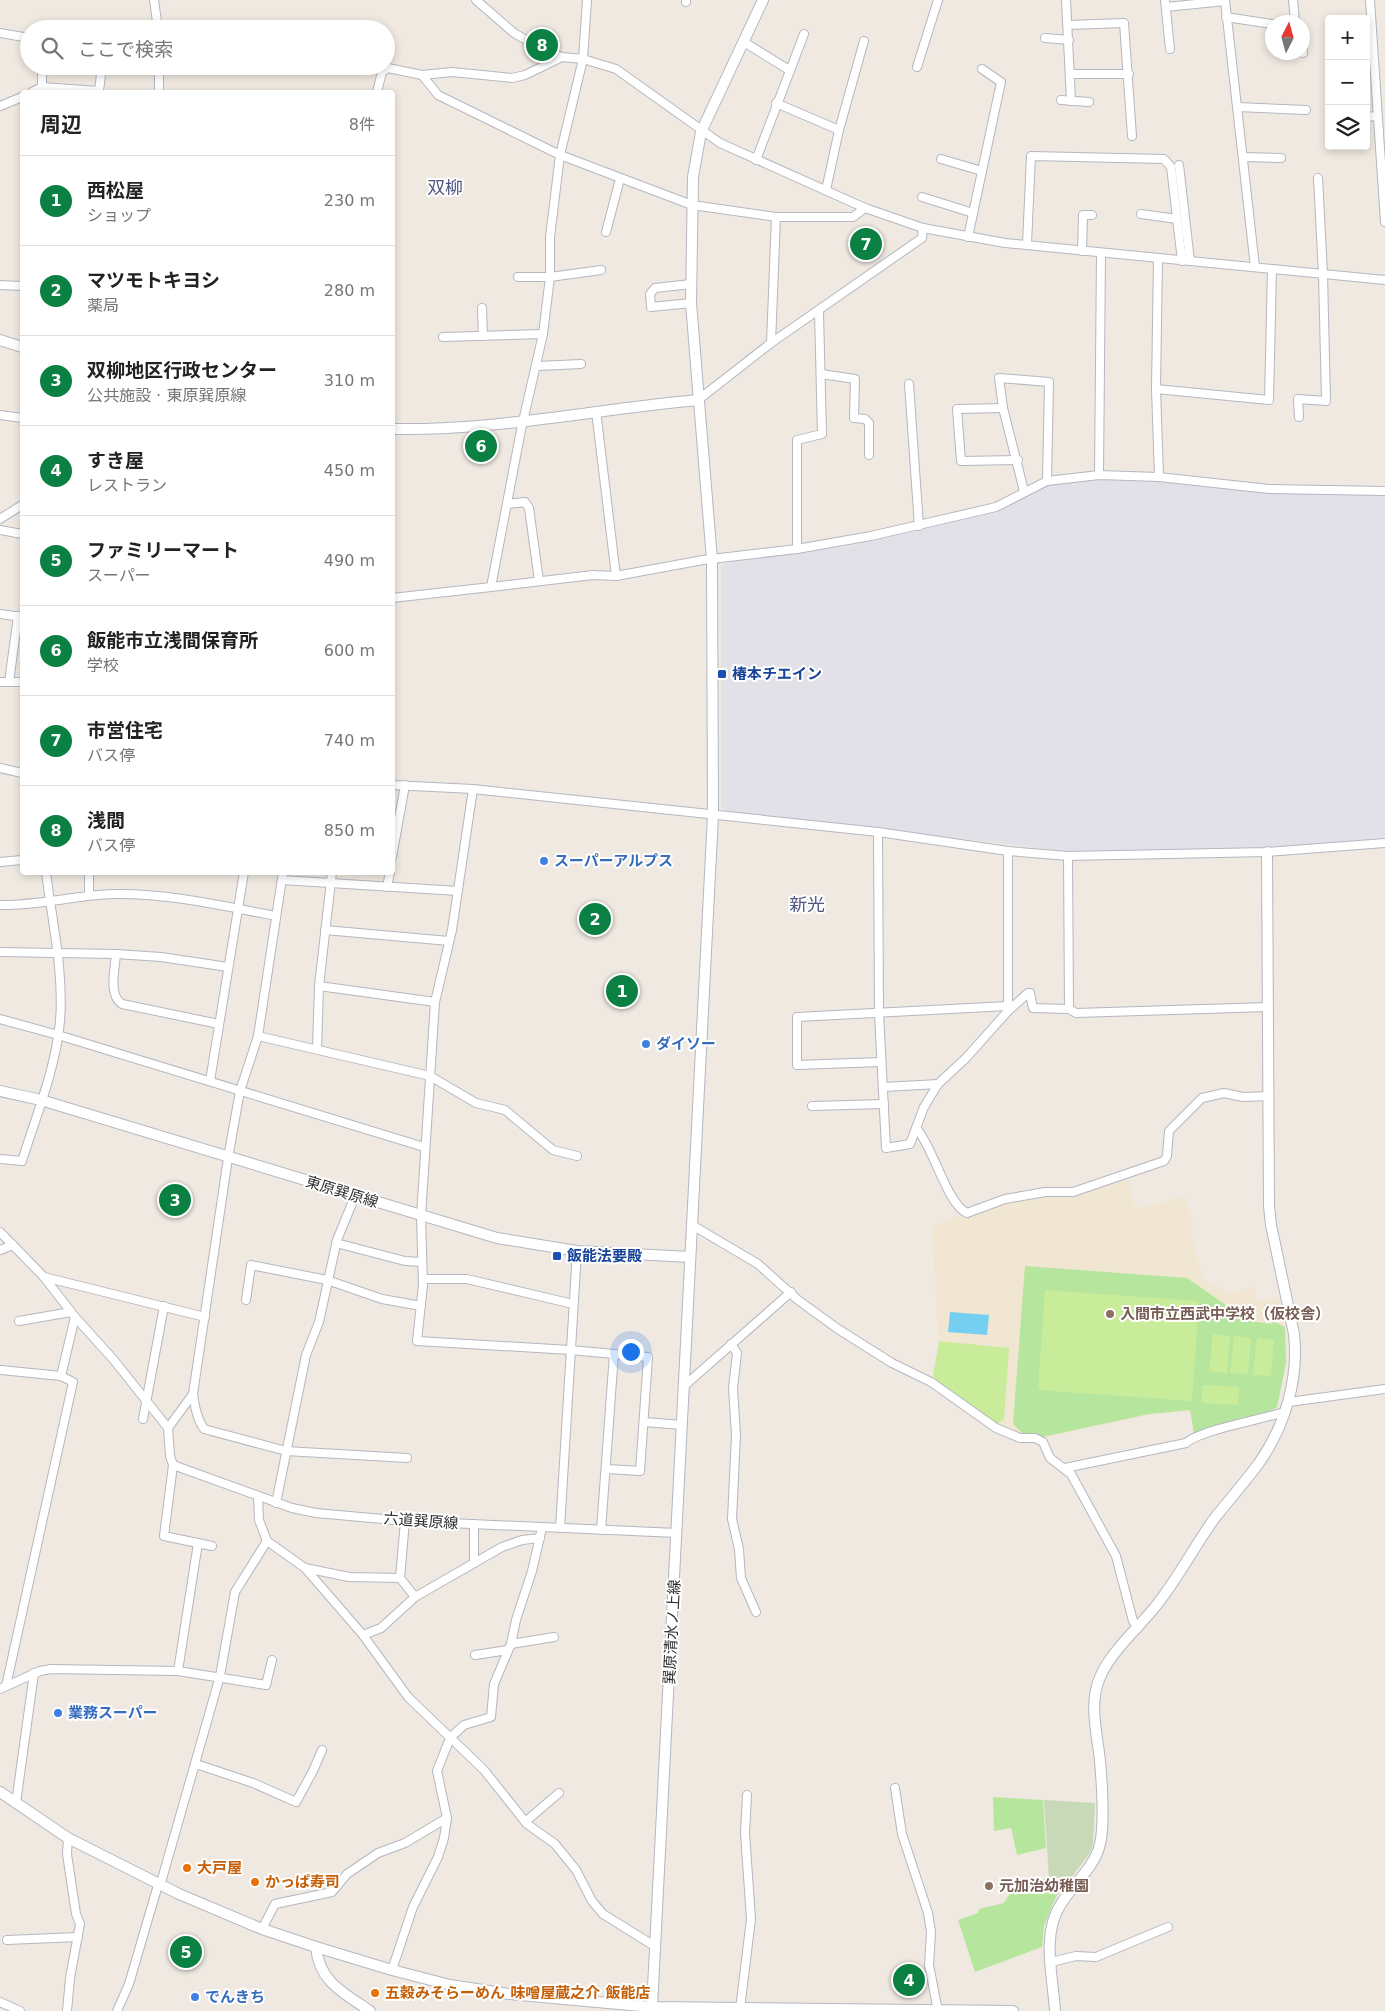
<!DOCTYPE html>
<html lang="ja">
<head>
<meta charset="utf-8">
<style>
	body { margin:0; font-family:"DejaVu Sans","Noto Sans JP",sans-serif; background:#f6f6f6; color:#222 }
	.controls { position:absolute; right:15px; top:15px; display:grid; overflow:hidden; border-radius:5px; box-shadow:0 2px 8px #0003 }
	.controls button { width:45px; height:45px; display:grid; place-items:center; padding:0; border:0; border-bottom:1px solid #e0e0e0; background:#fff; color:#222; font:25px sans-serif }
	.compass { position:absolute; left:1265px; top:15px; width:45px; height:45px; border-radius:50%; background:#fff; box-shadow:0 2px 8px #0003; rotate:6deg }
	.you { position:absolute; left:630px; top:1351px; width:18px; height:18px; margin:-12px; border:4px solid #fff; border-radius:50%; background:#1a73e8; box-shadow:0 0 0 8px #1a73e833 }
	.badge { display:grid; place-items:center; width:32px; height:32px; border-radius:50%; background:#0b8043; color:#fff; font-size:16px; font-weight:700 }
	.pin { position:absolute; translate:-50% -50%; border:2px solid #fff; box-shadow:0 1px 5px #0006 }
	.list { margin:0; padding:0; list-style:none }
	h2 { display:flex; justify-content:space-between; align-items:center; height:65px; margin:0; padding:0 20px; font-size:21px }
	h2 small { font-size:16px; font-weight:400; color:#767676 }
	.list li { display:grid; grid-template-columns:32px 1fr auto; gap:15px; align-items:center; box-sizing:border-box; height:90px; padding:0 20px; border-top:1px solid #e0e0e0 }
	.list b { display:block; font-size:19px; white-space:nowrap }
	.list p { margin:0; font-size:16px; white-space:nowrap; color:#767676 }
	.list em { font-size:16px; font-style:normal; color:#767676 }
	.icon { flex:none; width:28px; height:28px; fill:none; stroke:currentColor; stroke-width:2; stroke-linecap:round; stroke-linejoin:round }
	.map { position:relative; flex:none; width:1385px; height:2011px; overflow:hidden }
	.search { position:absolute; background:#fff; box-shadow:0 2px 8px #0003; left:20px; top:20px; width:375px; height:55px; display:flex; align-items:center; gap:12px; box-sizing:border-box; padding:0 18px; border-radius:28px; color:#767676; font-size:19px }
	.panel { position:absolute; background:#fff; box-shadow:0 2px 8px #0003; left:20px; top:90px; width:375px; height:785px; border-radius:5px }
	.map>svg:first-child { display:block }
	.industrial { fill:#e3e1e8 }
	.education { fill:#f0e6d1 }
	.green { fill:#b6e59e }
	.cemetery { fill:#c8d9b8 }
	.pitch { fill:#c9ec9a }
	.water { fill:#75cff0 }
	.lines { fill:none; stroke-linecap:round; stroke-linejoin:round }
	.minor-casing { stroke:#b4b7c1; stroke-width:10 }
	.tertiary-casing { stroke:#b4b7c1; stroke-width:12 }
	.minor { stroke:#fff; stroke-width:8 }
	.tertiary { stroke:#fff; stroke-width:10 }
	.transit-dot { fill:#1a4fb4; stroke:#fff; stroke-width:2 }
	.shop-dot { fill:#3f7fe0; stroke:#fff; stroke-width:2 }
	.education-dot { fill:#8d6e63; stroke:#fff; stroke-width:2 }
	.food-dot { fill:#e8710a; stroke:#fff; stroke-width:2 }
	.labels { text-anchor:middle; stroke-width:4; stroke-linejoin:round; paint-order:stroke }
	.transit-label { font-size:15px; font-weight:bold; fill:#164399; stroke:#fff; text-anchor:start }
	.shop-label { font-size:15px; font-weight:bold; fill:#366cbe; stroke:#fff; text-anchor:start }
	.street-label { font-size:15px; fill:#2e2e2e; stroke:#fff }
	.education-label { font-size:15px; font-weight:bold; fill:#785e54; stroke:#fff; text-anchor:start }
	.food-label { font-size:15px; font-weight:bold; fill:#c56008; stroke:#fff; text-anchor:start }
	.quarter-label { font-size:18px; fill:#4d5680; stroke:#fff }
</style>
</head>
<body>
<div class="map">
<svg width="1385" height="2011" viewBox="0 0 1385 2011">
	<rect width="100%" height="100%" fill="#efe9e1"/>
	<!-- industrial -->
	<path class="industrial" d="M 1132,477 L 1385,494 L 1385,839 L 1266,848 L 1066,851 L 725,811 L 721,805 L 721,566 L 726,563 L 851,546 L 988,512 L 1040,487 L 1084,479 Z"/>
	<!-- education -->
	<path class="education" d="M 1128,1180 L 1135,1208 L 1185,1197 L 1194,1226 L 1190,1227 L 1202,1277 L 1226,1294 L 1254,1287 L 1258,1301 L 1279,1297 L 1285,1326 L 1287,1363 L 1277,1407 L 1268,1414 L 1193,1433 L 1190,1411 L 1149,1415 L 1042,1438 L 1034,1434 L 1022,1435 L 997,1425 L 935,1381 L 933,1375 L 939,1345 L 932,1230 L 934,1226 L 955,1216 L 968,1217 L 1006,1203 Z"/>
	<!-- green -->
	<g class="green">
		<path d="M 1025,1266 L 1187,1278 L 1249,1321 L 1272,1324 L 1273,1321 L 1285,1327 L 1286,1363 L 1277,1407 L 1267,1413 L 1194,1433 L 1190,1410 L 1149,1414 L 1042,1437 L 1034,1434 L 1023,1434 L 1013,1424 Z"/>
		<path d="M 993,1797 L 1043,1800 L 1046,1848 L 1017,1855 L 1011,1828 L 994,1831 Z"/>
		<path d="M 1042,1879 L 1053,1879 L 1056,1897 L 1044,1926 L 1042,1947 L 975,1972 L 958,1920 L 978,1913 L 979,1909 L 1004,1903 L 1011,1892 L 1019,1891 L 1019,1888 L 1030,1886 L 1031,1884 L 1041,1884 Z"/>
	</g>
	<!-- cemetery -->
	<path class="cemetery" d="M 1044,1800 L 1095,1803 L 1093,1844 L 1090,1853 L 1056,1897 L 1054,1879 L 1049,1878 Z"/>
	<!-- pitch -->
	<g class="pitch">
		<path d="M 1045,1290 L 1199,1301 L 1192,1401 L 1038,1390 Z"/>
		<path d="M 1213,1334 L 1230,1336 L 1227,1373 L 1209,1371 Z"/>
		<path d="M 1234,1336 L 1251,1338 L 1248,1374 L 1230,1373 Z"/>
		<path d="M 1257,1338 L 1274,1340 L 1271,1376 L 1253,1375 Z"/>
		<path d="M 939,1341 L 1009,1348 L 1004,1419 L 997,1424 L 936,1381 L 933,1375 Z"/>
		<path d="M 1203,1385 L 1239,1387 L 1238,1405 L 1201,1403 Z"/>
	</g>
	<!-- water -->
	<path class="water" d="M 950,1312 L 989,1315 L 987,1335 L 948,1332 Z"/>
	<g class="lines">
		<!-- minor casing -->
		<g class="minor-casing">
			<g id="minor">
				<path d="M 154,0 L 158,29"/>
				<path d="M 476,0 L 514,33 L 544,50 L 562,57 L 583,59 L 616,69 L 720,143 L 865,208 L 923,228 L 1005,243 L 1385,280"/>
				<path d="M 1066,0 L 1071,101"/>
				<path d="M 1165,0 L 1170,49"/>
				<path d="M 1225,0 L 1255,267"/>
				<path d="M 1293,0 L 1295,22"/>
				<path d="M 1370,0 L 1385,222"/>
				<path d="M 686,2 L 686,0"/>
				<path d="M 1166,7 L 1225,1"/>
				<path d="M 1226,17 L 1272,24"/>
				<path d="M 1068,25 L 1124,23 L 1132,136"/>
				<path d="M 0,33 L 29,38"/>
				<path d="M 1045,38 L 1069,40"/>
				<path d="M 744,42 L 789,70"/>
				<path d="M 1302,43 L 1303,53"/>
				<path d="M 917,67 L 938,0"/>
				<path d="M 1070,74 L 1129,74"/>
				<path d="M 422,75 L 438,95 L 560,155 L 692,205 L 776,217 L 853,217 L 865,208"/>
				<path d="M 42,87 L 42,66"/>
				<path d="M 32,92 L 42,87 L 99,91 L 102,66"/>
				<path d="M 159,92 L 159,66"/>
				<path d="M 377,92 L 382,72 L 388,68 L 422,75 L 452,72 L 512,78 L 525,75 L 562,57"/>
				<path d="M 1061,100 L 1089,102"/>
				<path d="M 776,103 L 839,130"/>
				<path d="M 0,106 L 22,97"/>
				<path d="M 1237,107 L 1306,110"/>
				<path d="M 1366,117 L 1377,116"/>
				<path d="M 1243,157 L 1281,158"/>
				<path d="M 941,159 L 982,171"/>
				<path d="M 756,160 L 804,34"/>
				<path d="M 1179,165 L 1190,261"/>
				<path d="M 826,190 L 839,130 L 864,41"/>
				<path d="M 922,197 L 973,213"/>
				<path d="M 1141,214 L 1177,219"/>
				<path d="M 606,232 L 620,179"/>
				<path d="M 968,237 L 1001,82 L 982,69"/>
				<path d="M 1027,244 L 1031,156 L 1164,159 L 1171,167 L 1182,261"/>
				<path d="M 1082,251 L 1083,215 L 1092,215"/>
				<path d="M 1158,259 L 1156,389 L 1159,477"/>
				<path d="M 518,277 L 550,277 L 601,270"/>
				<path d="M 0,285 L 22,286"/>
				<path d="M 691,303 L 651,307 L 650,294 L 655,288 L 691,284"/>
				<path d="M 482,308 L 483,336"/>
				<path d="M 443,337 L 543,334"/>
				<path d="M 771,343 L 776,217"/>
				<path d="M 537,366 L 581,364"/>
				<path d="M 821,374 L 855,379 L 854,418 L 865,419 L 869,423 L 869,455"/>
				<path d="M 909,384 L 919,526"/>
				<path d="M 1156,389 L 1269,400 L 1272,269"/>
				<path d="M 698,400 L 771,343 L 922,238 L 923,228"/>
				<path d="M 1003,408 L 957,409 L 961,461 L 1018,460"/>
				<path d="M 596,411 L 616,576"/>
				<path d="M 0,415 L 22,418"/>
				<path d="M 1299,417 L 1298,399 L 1326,401 L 1323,274 L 1318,178"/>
				<path d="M 1099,475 L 1101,253"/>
				<path d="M 1024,491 L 1003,408 L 999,378 L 1049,382 L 1047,481"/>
				<path d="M 507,504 L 525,502 L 529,508 L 539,581"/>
				<path d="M 0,519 L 22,505"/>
				<path d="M 0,530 L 22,534"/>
				<path d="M 797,549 L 797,440 L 822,434 L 819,312"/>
				<path d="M 491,587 L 593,575 L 616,576 L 703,560 L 797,549 L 871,536 L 996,507 L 1047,481 L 1099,475 L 1159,477 L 1269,489 L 1385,491"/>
				<path d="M 392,598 L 491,587 L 521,430 L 543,334 L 550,277 L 550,237 L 560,155 L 583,59 L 587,0"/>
				<path d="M 0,614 L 22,617"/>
				<path d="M 0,682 L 22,682"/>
				<path d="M 9,682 L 18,616"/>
				<path d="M 0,768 L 22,773"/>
				<path d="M 392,785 L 473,789 L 878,832 L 1008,851 L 1068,856 L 1267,852 L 1385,843"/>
				<path d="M 473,789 L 452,930 L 435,1002 L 421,1216 L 423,1285 L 417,1341 L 570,1350 L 648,1357 L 640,1471 L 607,1469"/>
				<path d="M 878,832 L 879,1014 L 886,1148 L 910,1144 L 924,1107 L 938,1084 L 966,1058 L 1008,1011 L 1028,993 L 1030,993 L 1033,1008 L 1069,1009 L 1076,1013 L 1268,1007"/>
				<path d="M 1008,851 L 1008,1009"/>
				<path d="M 1068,856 L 1069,1009"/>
				<path d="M 392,857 L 405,785"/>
				<path d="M 0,862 L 22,860"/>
				<path d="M 89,872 L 89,895"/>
				<path d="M 283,872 L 258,1036 L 240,1091 L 228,1158 L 193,1394 C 195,1407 197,1419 204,1429 L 286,1451 L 407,1458"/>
				<path d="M 282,880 L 458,891"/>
				<path d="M 387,887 L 390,872"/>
				<path d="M 0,905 C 38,906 76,895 114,894 C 168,893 223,906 276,916"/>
				<path d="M 325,930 L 449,941"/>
				<path d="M 0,952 L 116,954 L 161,957 L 228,967"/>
				<path d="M 116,954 C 115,969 108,995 122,1004 L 219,1024"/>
				<path d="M 319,986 L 435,1002"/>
				<path d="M 0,1019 L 58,1035 L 424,1147"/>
				<path d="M 258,1036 L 430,1076 L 476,1103 L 505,1110 L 553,1150 L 577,1156"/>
				<path d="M 317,1049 L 319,986 L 332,872"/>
				<path d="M 881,1062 L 797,1065 L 797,1017 L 1008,1006"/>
				<path d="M 210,1081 L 244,872"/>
				<path d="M 884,1087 L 938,1084"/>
				<path d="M 812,1106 L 884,1104"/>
				<path d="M 917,1129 C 934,1149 947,1204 967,1213 L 1005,1199 L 1045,1192 L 1073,1192 L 1164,1161 L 1167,1156 L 1169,1131 L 1202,1098 L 1224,1093 L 1243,1097 L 1269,1096"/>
				<path d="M 0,1159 L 22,1161 C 36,1116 56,1068 60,1021 C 64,972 52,921 46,872"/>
				<path d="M 692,1225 L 758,1264 L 798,1300 L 838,1329 L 892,1363 L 931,1382 L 996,1428 L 1020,1438 L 1035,1438 L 1043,1442 L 1050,1458 L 1071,1474 L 1116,1556 L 1133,1621 L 1138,1628"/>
				<path d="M 0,1232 L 44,1277 L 75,1317 L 113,1359 L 168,1428 L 170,1456 L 173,1465 L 164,1536 L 212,1546"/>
				<path d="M 336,1243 L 405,1261 L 422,1262"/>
				<path d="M 0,1250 L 13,1245"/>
				<path d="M 44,1277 L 205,1317"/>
				<path d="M 423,1279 L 467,1279 L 573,1304"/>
				<path d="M 246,1300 L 251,1265 L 327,1280 L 382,1299 L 421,1306"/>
				<path d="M 19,1321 L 71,1312"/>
				<path d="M 731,1344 L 737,1353 L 733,1388 L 736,1435 L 732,1519 L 739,1549 L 741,1578 L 756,1612"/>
				<path d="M 1,1370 L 61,1376 L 73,1382 L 6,1686"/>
				<path d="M 61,1376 L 75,1317"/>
				<path d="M 683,1387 L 791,1292"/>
				<path d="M 1289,1402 L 1385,1389"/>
				<path d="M 143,1419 L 164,1306"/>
				<path d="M 644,1422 L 682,1425"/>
				<path d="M 168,1428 L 193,1394"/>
				<path d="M 173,1465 L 292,1508 L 316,1513 L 405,1521 L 677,1533"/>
				<path d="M 1065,1468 L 1186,1443 C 1200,1430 1263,1419 1284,1412"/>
				<path d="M 258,1496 L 259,1520 L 267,1541 L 305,1568 L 349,1577 L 400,1578"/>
				<path d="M 276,1503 L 306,1355 L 319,1322 L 337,1240 L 355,1196"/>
				<path d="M 405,1521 L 400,1578 L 415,1597"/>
				<path d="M 560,1528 L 577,1251"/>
				<path d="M 601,1530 L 614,1354"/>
				<path d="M 474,1563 L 474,1524"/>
				<path d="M 305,1568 L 363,1635 L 408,1697 L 484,1770 L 527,1824 L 555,1844 L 576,1870 L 592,1901 L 603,1914 L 656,1947"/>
				<path d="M 363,1635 L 381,1628 L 415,1597 L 502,1547 L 522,1540 L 540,1538"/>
				<path d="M 511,1644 L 554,1637"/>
				<path d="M 475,1655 L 508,1650"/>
				<path d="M 178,1671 L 198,1543"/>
				<path d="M 0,1689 L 40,1671 L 51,1669 L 178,1671 L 266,1685 L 272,1660"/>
				<path d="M 196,1764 L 253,1783 L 296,1802 L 313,1771 L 322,1750"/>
				<path d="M 895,1788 L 902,1834 L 928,1913 L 931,1932 L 929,1965 L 938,2011"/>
				<path d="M 16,1803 L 34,1673"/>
				<path d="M 525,1822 L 559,1793"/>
				<path d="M 160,1886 L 220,1676 L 235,1592 L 267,1541"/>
				<path d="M 262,1929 L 275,1904 L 332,1892 L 347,1874 L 378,1853 L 405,1843 L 447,1818"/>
				<path d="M 7,1940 L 78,1937"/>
				<path d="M 1051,1962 L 1076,1956 L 1096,1957 L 1168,1927"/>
				<path d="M 392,1970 L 413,1907 L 438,1857 L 444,1838 L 447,1818 L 437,1771 L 450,1738 L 464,1725 L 491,1717 L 494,1684 L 511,1644 L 516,1620 L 532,1571 L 542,1528"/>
				<path d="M 0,2002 L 20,2011"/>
				<path d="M 740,2009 L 751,1919 L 745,1833 L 747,1795"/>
				<path d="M 67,2011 L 70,1978 L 80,1924 L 76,1914 L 67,1854 L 68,1838"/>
				<path d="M 117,2011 L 129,1984 L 158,1885"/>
			</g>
		</g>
		<!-- tertiary casing -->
		<g class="tertiary-casing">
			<g id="tertiary">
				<path d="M 0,340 L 22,347"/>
				<path d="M 392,429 C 496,431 596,409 698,400"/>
				<path d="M 0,1091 L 41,1100 L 497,1238 L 577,1251 L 690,1257"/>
				<path d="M 0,1792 L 68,1838 L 179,1894 L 262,1929 L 316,1947 L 392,1970 L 450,1985 L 509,1994 L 652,2007 L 1013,2011"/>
				<path d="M 316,1947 C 319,1982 344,1993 370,2011"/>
				<path d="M 652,2007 L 713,815 L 712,560 L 691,303 L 693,177 L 701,132 L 763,0"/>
				<path d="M 1055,2011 C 1053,1977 1041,1934 1061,1904 C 1073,1884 1095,1867 1100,1844 C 1105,1822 1102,1784 1100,1761 C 1097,1732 1088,1702 1101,1675 C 1111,1652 1139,1627 1155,1607 C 1177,1580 1194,1547 1214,1519 C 1229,1500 1245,1482 1259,1463 C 1285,1426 1299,1379 1294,1334 L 1271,1225 L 1269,1206 L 1267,852"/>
			</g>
		</g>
		<!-- minor -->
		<use href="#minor" class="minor"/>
		<!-- tertiary -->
		<use href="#tertiary" class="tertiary"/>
	</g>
	<!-- markers -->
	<g class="transit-dot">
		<rect x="717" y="669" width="10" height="10" rx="2.5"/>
		<rect x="552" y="1251" width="10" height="10" rx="2.5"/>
	</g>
	<g class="shop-dot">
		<circle cx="544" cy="861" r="5"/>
		<circle cx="646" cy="1044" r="5"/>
		<circle cx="58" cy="1713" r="5"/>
		<circle cx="195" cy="1997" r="5"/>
	</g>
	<g class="education-dot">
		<circle cx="1110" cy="1314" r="5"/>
		<circle cx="989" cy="1886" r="5"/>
	</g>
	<g class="food-dot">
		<circle cx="187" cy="1868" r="5"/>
		<circle cx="255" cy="1882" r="5"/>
		<circle cx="375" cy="1993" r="5"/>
	</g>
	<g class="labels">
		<!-- transit labels -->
		<g class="transit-label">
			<text x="732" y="679">椿本チエイン</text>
			<text x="567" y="1261">飯能法要殿</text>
		</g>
		<!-- shop labels -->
		<g class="shop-label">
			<text x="554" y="866">スーパーアルプス</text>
			<text x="656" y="1049">ダイソー</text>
			<text x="68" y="1718">業務スーパー</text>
			<text x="205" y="2002">でんきち</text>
		</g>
		<!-- street labels -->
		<g class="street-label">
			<text transform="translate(342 1192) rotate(17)" y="5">東原巽原線</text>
			<text transform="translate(421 1521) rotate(4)" y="5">六道巽原線</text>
			<text transform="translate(672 1632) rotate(-87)" y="5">巽原清水ノ上線</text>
		</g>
		<!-- education labels -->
		<g class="education-label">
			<text x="1120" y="1319">入間市立西武中学校（仮校舎）</text>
			<text x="999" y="1891">元加治幼稚園</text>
		</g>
		<!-- food labels -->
		<g class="food-label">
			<text x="197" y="1873">大戸屋</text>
			<text x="265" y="1887">かっぱ寿司</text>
			<text x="385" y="1998">五穀みそらーめん 味噌屋蔵之介 飯能店</text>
		</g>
		<!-- quarter labels -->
		<g class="quarter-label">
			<text x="445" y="194">双柳</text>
			<text x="807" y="911">新光</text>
		</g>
	</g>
</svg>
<div class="controls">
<button>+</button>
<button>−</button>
<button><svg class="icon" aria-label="layers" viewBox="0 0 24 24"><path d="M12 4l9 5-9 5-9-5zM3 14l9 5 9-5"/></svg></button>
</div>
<svg class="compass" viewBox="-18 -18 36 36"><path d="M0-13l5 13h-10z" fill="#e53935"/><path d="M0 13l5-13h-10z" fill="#767676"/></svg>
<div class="you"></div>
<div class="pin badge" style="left:622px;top:991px">1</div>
<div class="pin badge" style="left:595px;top:919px">2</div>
<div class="pin badge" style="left:175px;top:1200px">3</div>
<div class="pin badge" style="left:909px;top:1980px">4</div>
<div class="pin badge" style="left:186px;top:1952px">5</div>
<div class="pin badge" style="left:481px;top:446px">6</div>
<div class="pin badge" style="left:866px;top:244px">7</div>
<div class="pin badge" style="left:542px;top:45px">8</div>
<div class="search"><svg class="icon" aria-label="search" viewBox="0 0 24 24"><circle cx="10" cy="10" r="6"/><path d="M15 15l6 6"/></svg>ここで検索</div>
<section class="panel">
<h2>周辺<small>8件</small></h2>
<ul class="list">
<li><span class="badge">1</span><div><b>西松屋</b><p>ショップ</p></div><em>230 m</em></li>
<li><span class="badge">2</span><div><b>マツモトキヨシ</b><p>薬局</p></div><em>280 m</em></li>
<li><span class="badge">3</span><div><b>双柳地区行政センター</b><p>公共施設 · 東原巽原線</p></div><em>310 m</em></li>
<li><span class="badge">4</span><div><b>すき屋</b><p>レストラン</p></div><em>450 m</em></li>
<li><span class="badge">5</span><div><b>ファミリーマート</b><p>スーパー</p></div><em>490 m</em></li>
<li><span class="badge">6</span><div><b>飯能市立浅間保育所</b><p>学校</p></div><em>600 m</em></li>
<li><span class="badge">7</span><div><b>市営住宅</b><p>バス停</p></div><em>740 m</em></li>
<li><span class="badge">8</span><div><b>浅間</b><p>バス停</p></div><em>850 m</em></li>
</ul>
</section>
</div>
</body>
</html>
